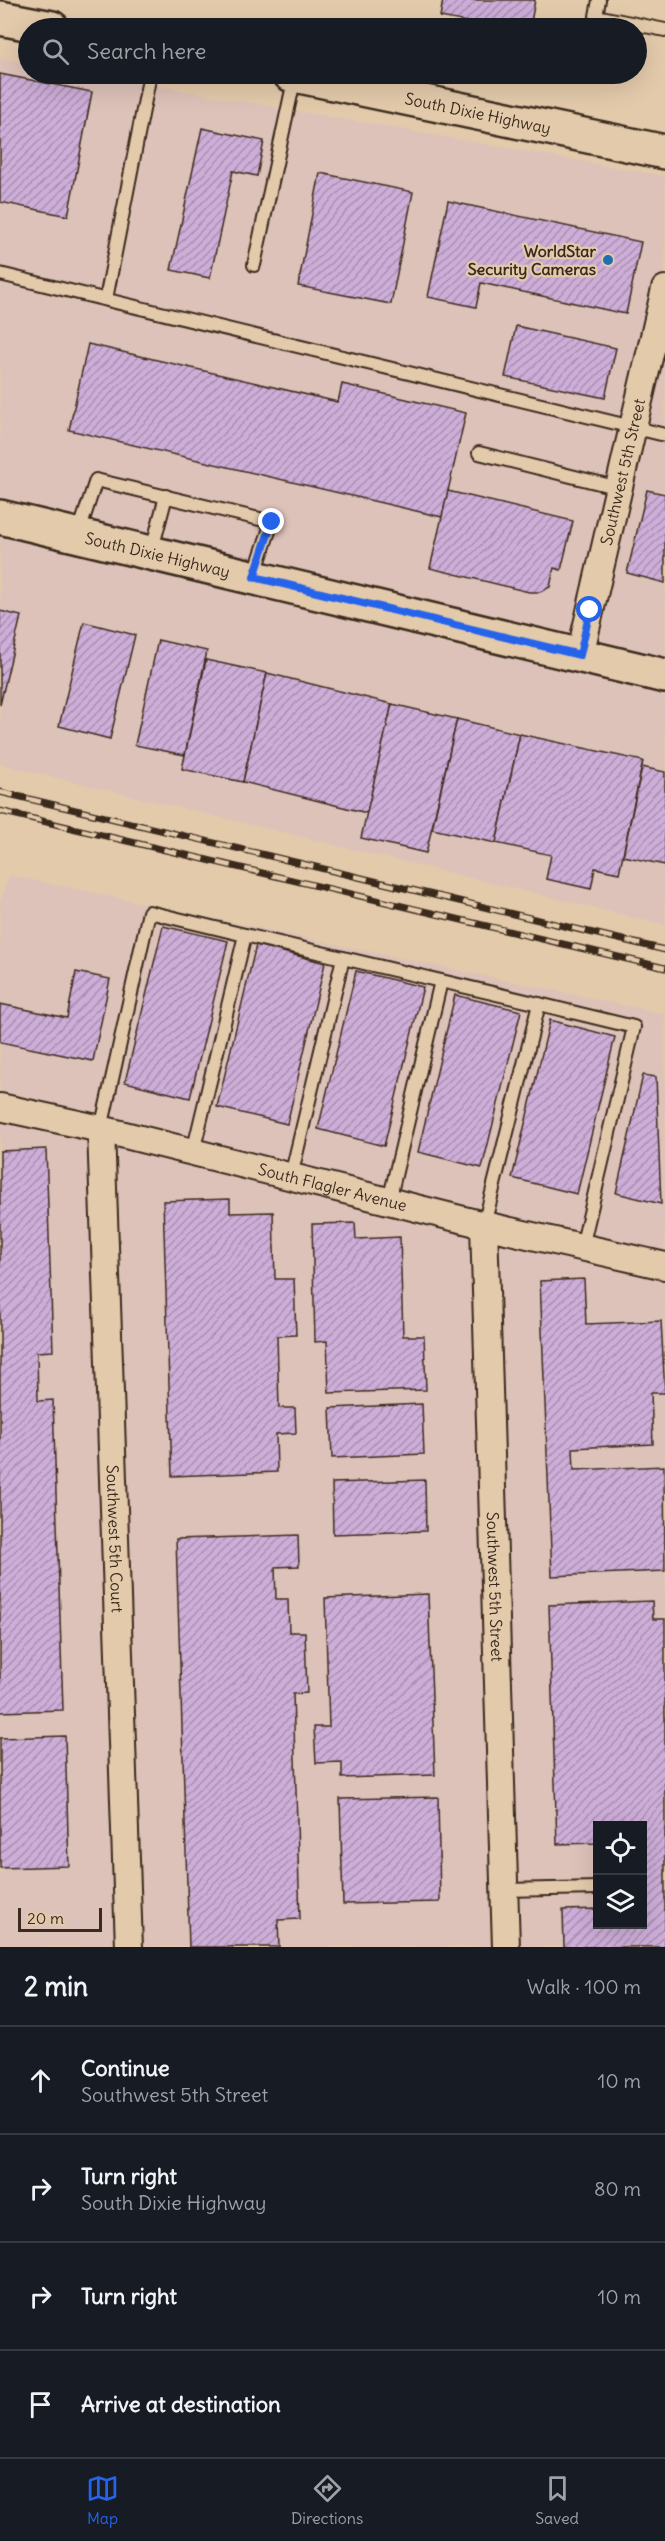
<!DOCTYPE html>
<html lang="en">
<head>
<meta charset="utf-8">
<style>
	body { margin:0; font-family:Delius,sans-serif; background:#20242c; color:#f1f3f6 }
	.controls { position:absolute; right:18px; bottom:18px; display:grid; overflow:hidden; border-radius:0px; box-shadow:0 6px 24px #0002 }
	.controls button { width:54px; height:54px; display:grid; place-items:center; padding:0; border:0; border-bottom:2px solid #363941; background:#171b24; color:#f1f3f6; font:30px sans-serif }
	.scale { position:absolute; left:18px; bottom:15px; width:84px; box-sizing:border-box; padding-left:6px; border:3px solid #3b2a1e; border-top:0; font-size:16px; line-height:21px; white-space:nowrap; color:#3b2a1e; -webkit-text-stroke:4px #e3caab; paint-order:stroke }
	.stop { position:absolute; width:18px; height:18px; margin:-14px; border:4px solid #2563eb; border-radius:50%; background:#fff }
	.stop.end { background:#2563eb; border-color:#fff; box-shadow:0 2px 6px #0008 }
	.list { margin:0; padding:0; list-style:none }
	h2 { display:flex; justify-content:space-between; align-items:center; height:78px; margin:0; padding:0 24px; font-size:26px }
	h2 small { font-size:20px; font-weight:400; color:#9ea1a6 }
	.list li { display:grid; grid-template-columns:39px 1fr auto; gap:18px; align-items:center; box-sizing:border-box; height:108px; padding:0 24px; border-top:2px solid #363941 }
	.list b { display:block; font-size:22px; white-space:nowrap }
	.list p { margin:0; font-size:20px; white-space:nowrap; color:#9ea1a6 }
	.list em { font-size:20px; font-style:normal; color:#9ea1a6 }
	.icon { flex:none; width:33px; height:33px; fill:none; stroke:currentColor; stroke-width:2; stroke-linecap:round; stroke-linejoin:round }
	.map { position:relative; flex:none; width:665px; height:1947px; overflow:hidden }
	.search { position:absolute; background:#171b24; box-shadow:0 6px 24px #0002; left:18px; right:18px; top:18px; height:66px; display:flex; align-items:center; gap:15px; box-sizing:border-box; padding:0 21px; border-radius:33px; color:#9ea1a6; font-size:22px }
	.sheet { height:510px; background:#171b24 }
	nav { display:flex; justify-content:space-around; align-items:center; box-sizing:border-box; height:84px; border-top:2px solid #363941; background:#171b24; font-size:16px; color:#9ea1a6 }
	nav a { display:grid; justify-items:center; gap:3px }
	nav .on { color:#2563eb }
	.map>svg:first-child { display:block }
	.built { fill:#ddc2b9; fill-rule:evenodd }
	.building { fill:url(#building-hatch); stroke:#3b2a1e; stroke-width:1.5 }
	.lines { fill:none; stroke-linecap:round; stroke-linejoin:round }
	.lane-casing { stroke:#3b2a1e; stroke-width:16 }
	.street-casing { stroke:#3b2a1e; stroke-width:30 }
	.secondary-casing { stroke:#3b2a1e; stroke-width:38 }
	.lane { stroke:#e3caab; stroke-width:12 }
	.street { stroke:#e3caab; stroke-width:26 }
	.secondary { stroke:#e3caab; stroke-width:33 }
	.rail-casing { stroke:#3b2a1e; stroke-width:7 }
	.rail { stroke:#e3caab; stroke-width:4.5; stroke-dasharray:14; stroke-linecap:butt }
	.route { stroke:#2563eb; stroke-width:8 }
	.poi-dot { fill:#1f6fb2; stroke:#e3caab; stroke-width:2 }
	.labels { text-anchor:middle; stroke-width:4.5; stroke-linejoin:round; paint-order:stroke }
	.street-label { font-size:16px; fill:#3b2a1e; stroke:#e3caab }
	.poi-label { font-size:16px; font-weight:bold; fill:#3b2a1e; stroke:#e3caab; text-anchor:end }
</style>
</head>
<body>
<div class="map">
<svg width="665" height="1947" viewBox="0 0 665 1947">
	<defs>
		<pattern id="building-hatch" width="6" height="6" patternUnits="userSpaceOnUse" patternTransform="scale(1.5)"><rect width="6" height="6" fill="#ceaed9"/><path d="M-1 1l2-2M0 6l6-6M5 7l2-2" fill="none" stroke="#a88eaf"/></pattern>
	</defs>
	<rect width="100%" height="100%" fill="#e3caab"/>
	<filter id="ink" filterUnits="userSpaceOnUse"><feTurbulence type="fractalNoise" baseFrequency=".0167" numOctaves="2"/><feDisplacementMap in="SourceGraphic" scale="12" xChannelSelector="R" yChannelSelector="G"/><feConvolveMatrix kernelMatrix="1 2 1 2 8 2 1 2 1" color-interpolation-filters="sRGB"/></filter>
	<g filter="url(#ink)">
		<!-- built -->
		<g class="built">
			<path d="M 0,58 L 28,63 L 28,74 L 89,74 L 665,176 L 665,925 L 0,764 Z"/>
			<path d="M 9,875 L 665,1014 L 665,1947 L 0,1947 L 0,902 ZM 598,1826 L 642,1826 L 642,1924 L 598,1924 Z"/>
		</g>
		<!-- building -->
		<g class="building">
			<path d="M 443,0 L 535,0 L 530,28 L 499,28 L 440,17 Z"/>
			<path d="M 0,74 L 92,92 L 68,216 L 0,202 Z"/>
			<path d="M 202,128 L 264,141 L 257,176 L 233,171 L 210,278 L 171,270 Z"/>
			<path d="M 320,173 L 413,192 L 391,304 L 298,286 Z"/>
			<path d="M 448,201 L 641,242 L 626,314 L 481,283 L 476,307 L 428,297 Z"/>
			<path d="M 516,326 L 616,348 L 605,398 L 505,377 Z"/>
			<path d="M 88,344 L 338,402 L 342,384 L 466,413 L 442,517 L 69,430 Z"/>
			<path d="M 647,490 L 665,494 L 665,583 L 627,573 Z"/>
			<path d="M 448,491 L 573,521 L 561,570 L 554,568 L 550,587 L 540,592 L 529,592 L 430,568 Z"/>
			<path d="M 0,611 L 21,616 L 0,705 Z"/>
			<path d="M 84,622 L 135,635 L 110,739 L 59,726 Z"/>
			<path d="M 158,640 L 207,651 L 185,755 L 135,745 Z"/>
			<path d="M 206,660 L 267,673 L 243,782 L 182,769 Z"/>
			<path d="M 267,673 L 392,704 L 367,813 L 243,782 Z"/>
			<path d="M 392,704 L 457,719 L 426,853 L 361,838 Z"/>
			<path d="M 457,719 L 520,734 L 496,843 L 432,829 Z"/>
			<path d="M 520,734 L 643,761 L 619,873 L 595,868 L 591,889 L 546,879 L 551,855 L 496,843 Z"/>
			<path d="M 642,767 L 665,772 L 665,865 L 623,856 Z"/>
			<path d="M 163,926 L 228,941 L 190,1098 L 125,1082 Z"/>
			<path d="M 256,945 L 325,963 L 287,1124 L 217,1107 Z"/>
			<path d="M 356,971 L 423,987 L 384,1146 L 318,1129 Z"/>
			<path d="M 76,972 L 110,979 L 93,1061 L 0,1042 L 0,1004 L 67,1018 Z"/>
			<path d="M 455,995 L 521,1011 L 482,1168 L 418,1152 Z"/>
			<path d="M 550,1020 L 615,1037 L 577,1194 L 512,1178 Z"/>
			<path d="M 643,1075 L 656,1077 L 661,1204 L 616,1193 Z"/>
			<path d="M 46,1149 L 53,1351 L 37,1352 L 38,1401 L 53,1400 L 63,1710 L 0,1712 L 0,1151 Z"/>
			<path d="M 230,1199 L 230,1213 L 273,1212 L 275,1279 L 294,1279 L 296,1335 L 277,1336 L 279,1408 L 295,1408 L 296,1433 L 276,1434 L 277,1472 L 172,1476 L 163,1201 Z"/>
			<path d="M 355,1223 L 356,1239 L 400,1237 L 403,1336 L 424,1336 L 426,1390 L 329,1393 L 327,1341 L 315,1342 L 312,1224 Z"/>
			<path d="M 584,1279 L 586,1324 L 661,1321 L 665,1393 L 651,1393 L 653,1444 L 573,1448 L 574,1470 L 664,1466 L 665,1571 L 552,1576 L 540,1281 Z"/>
			<path d="M 422,1404 L 424,1454 L 332,1458 L 330,1408 Z"/>
			<path d="M 425,1480 L 426,1531 L 333,1534 L 332,1483 Z"/>
			<path d="M 298,1535 L 299,1566 L 275,1567 L 276,1599 L 288,1599 L 289,1632 L 305,1632 L 307,1693 L 293,1694 L 300,1919 L 278,1920 L 279,1947 L 189,1947 L 176,1539 Z"/>
			<path d="M 428,1594 L 435,1775 L 342,1778 L 342,1762 L 316,1763 L 314,1727 L 329,1727 L 325,1598 Z"/>
			<path d="M 652,1601 L 653,1619 L 665,1619 L 665,1947 L 564,1947 L 563,1910 L 598,1909 L 598,1924 L 642,1924 L 642,1826 L 598,1826 L 598,1843 L 557,1844 L 549,1605 Z"/>
			<path d="M 65,1736 L 69,1866 L 0,1868 L 0,1738 Z"/>
			<path d="M 438,1797 L 440,1902 L 343,1904 L 340,1799 Z"/>
		</g>
		<g class="lines">
			<!-- lane casing -->
			<g class="lane-casing">
				<g id="lane">
					<path d="M 599,0 L 596,16 L 665,30"/>
					<path d="M 254,265 L 295,76"/>
					<path d="M 0,274 L 665,435"/>
					<path d="M 106,299 L 150,74"/>
					<path d="M 479,453 L 619,488"/>
					<path d="M 78,535 L 96,480 L 272,522 L 254,576"/>
					<path d="M 151,553 L 166,496"/>
					<path d="M 245,935 L 539,1004 L 484,1225"/>
					<path d="M 539,1004 L 634,1027 L 582,1247"/>
					<path d="M 101,1129 L 149,912 L 245,935 L 193,1152"/>
					<path d="M 291,1176 L 343,958"/>
					<path d="M 389,1201 L 441,981"/>
					<path d="M 504,1890 L 598,1888"/>
				</g>
			</g>
			<!-- street casing -->
			<g class="street-casing">
				<g id="street">
					<path id="s1" d="M 580,655 L 665,289"/>
					<path id="s2" d="M 0,1107 L 101,1129 L 484,1225 L 665,1266"/>
					<path id="s3" d="M 101,1129 L 129,1947"/>
					<path id="s4" d="M 484,1225 L 506,1947"/>
				</g>
			</g>
			<!-- secondary casing -->
			<g class="secondary-casing">
				<g id="secondary">
					<path d="M 0,18 L 52,28"/>
					<path id="s5" d="M 290,74 L 665,152"/>
					<path id="s6" d="M 0,517 L 665,676"/>
				</g>
			</g>
			<!-- lane -->
			<use href="#lane" class="lane"/>
			<!-- street -->
			<use href="#street" class="street"/>
			<!-- secondary -->
			<use href="#secondary" class="secondary"/>
			<!-- rail casing -->
			<g class="rail-casing">
				<g id="rail">
					<path d="M 0,792 L 665,950"/>
					<path d="M 0,811 L 665,968"/>
				</g>
			</g>
			<!-- rail -->
			<use href="#rail" class="rail"/>
		</g>
	</g>
	<g class="lines" filter="url(#ink)">
		<!-- route -->
		<path class="route" d="M 272,522 L 254,577 L 580,655 L 590,610"/>
	</g>
	<!-- markers -->
	<circle class="poi-dot" cx="608" cy="260" r="6"/>
	<g class="labels">
		<!-- street labels -->
		<g class="street-label">
			<text dy="6" stroke="none"><textPath href="#s5" startOffset="192">South Dixie Highway</textPath></text>
			<text dy="6" stroke="none"><textPath href="#s1" startOffset="188">Southwest 5th Street</textPath></text>
			<text dy="6" stroke="none"><textPath href="#s6" startOffset="162">South Dixie Highway</textPath></text>
			<text dy="6" stroke="none"><textPath href="#s2" startOffset="342">South Flagler Avenue</textPath></text>
			<text dy="6" stroke="none"><textPath href="#s3" startOffset="410">Southwest 5th Court</textPath></text>
			<text dy="6" stroke="none"><textPath href="#s4" startOffset="362">Southwest 5th Street</textPath></text>
		</g>
		<!-- poi labels -->
		<g class="poi-label">
			<text x="596" y="257">WorldStar<tspan x="596" dy="18">Security Cameras</tspan></text>
		</g>
	</g>
</svg>
<div class="controls">
<button><svg class="icon" aria-label="locate" viewBox="0 0 24 24"><circle cx="12" cy="12" r="6"/><path d="M12 2v4M12 18v4M2 12h4M18 12h4"/></svg></button>
<button><svg class="icon" aria-label="layers" viewBox="0 0 24 24"><path d="M12 4l9 5-9 5-9-5zM3 14l9 5 9-5"/></svg></button>
</div>
<div class="scale">20 m</div>
<div class="stop" style="left:590px;top:610px"></div>
<div class="stop end" style="left:272px;top:522px"></div>
<div class="search"><svg class="icon" aria-label="search" viewBox="0 0 24 24"><circle cx="10" cy="10" r="6"/><path d="M15 15l6 6"/></svg>Search here</div>
</div>
<section class="sheet">
<h2>2 min<small>Walk · 100 m</small></h2>
<ul class="list">
<li><svg class="icon" aria-label="ahead" viewBox="0 0 24 24"><path d="M12 20V5M6 11l6-6 6 6"/></svg><div><b>Continue</b><p>Southwest 5th Street</p></div><em>10 m</em></li>
<li><svg class="icon" aria-label="right" viewBox="0 0 24 24"><path d="M7 20v-9h11M14 6l5 5-5 5"/></svg><div><b>Turn right</b><p>South Dixie Highway</p></div><em>80 m</em></li>
<li><svg class="icon" aria-label="right" viewBox="0 0 24 24"><path d="M7 20v-9h11M14 6l5 5-5 5"/></svg><div><b>Turn right</b></div><em>10 m</em></li>
<li><svg class="icon" aria-label="arrive" viewBox="0 0 24 24"><path d="M6 21V4h12l-3 4 3 4H6"/></svg><div><b>Arrive at destination</b></div></li>
</ul>
</section>
<nav>
<a class="on"><svg class="icon" aria-label="map" viewBox="0 0 24 24"><path d="M3 6l6-2 6 2 6-2v14l-6 2-6-2-6 2zM9 4v14M15 6v14"/></svg>Map</a>
<a><svg class="icon" aria-label="directions" viewBox="0 0 24 24"><path d="M12 3l9 9-9 9-9-9zM9 14v-3h6M13 9l2 2-2 2"/></svg>Directions</a>
<a><svg class="icon" aria-label="saved" viewBox="0 0 24 24"><path d="M7 4h10v16l-5-4-5 4z"/></svg>Saved</a>
</nav>
</body>
</html>
